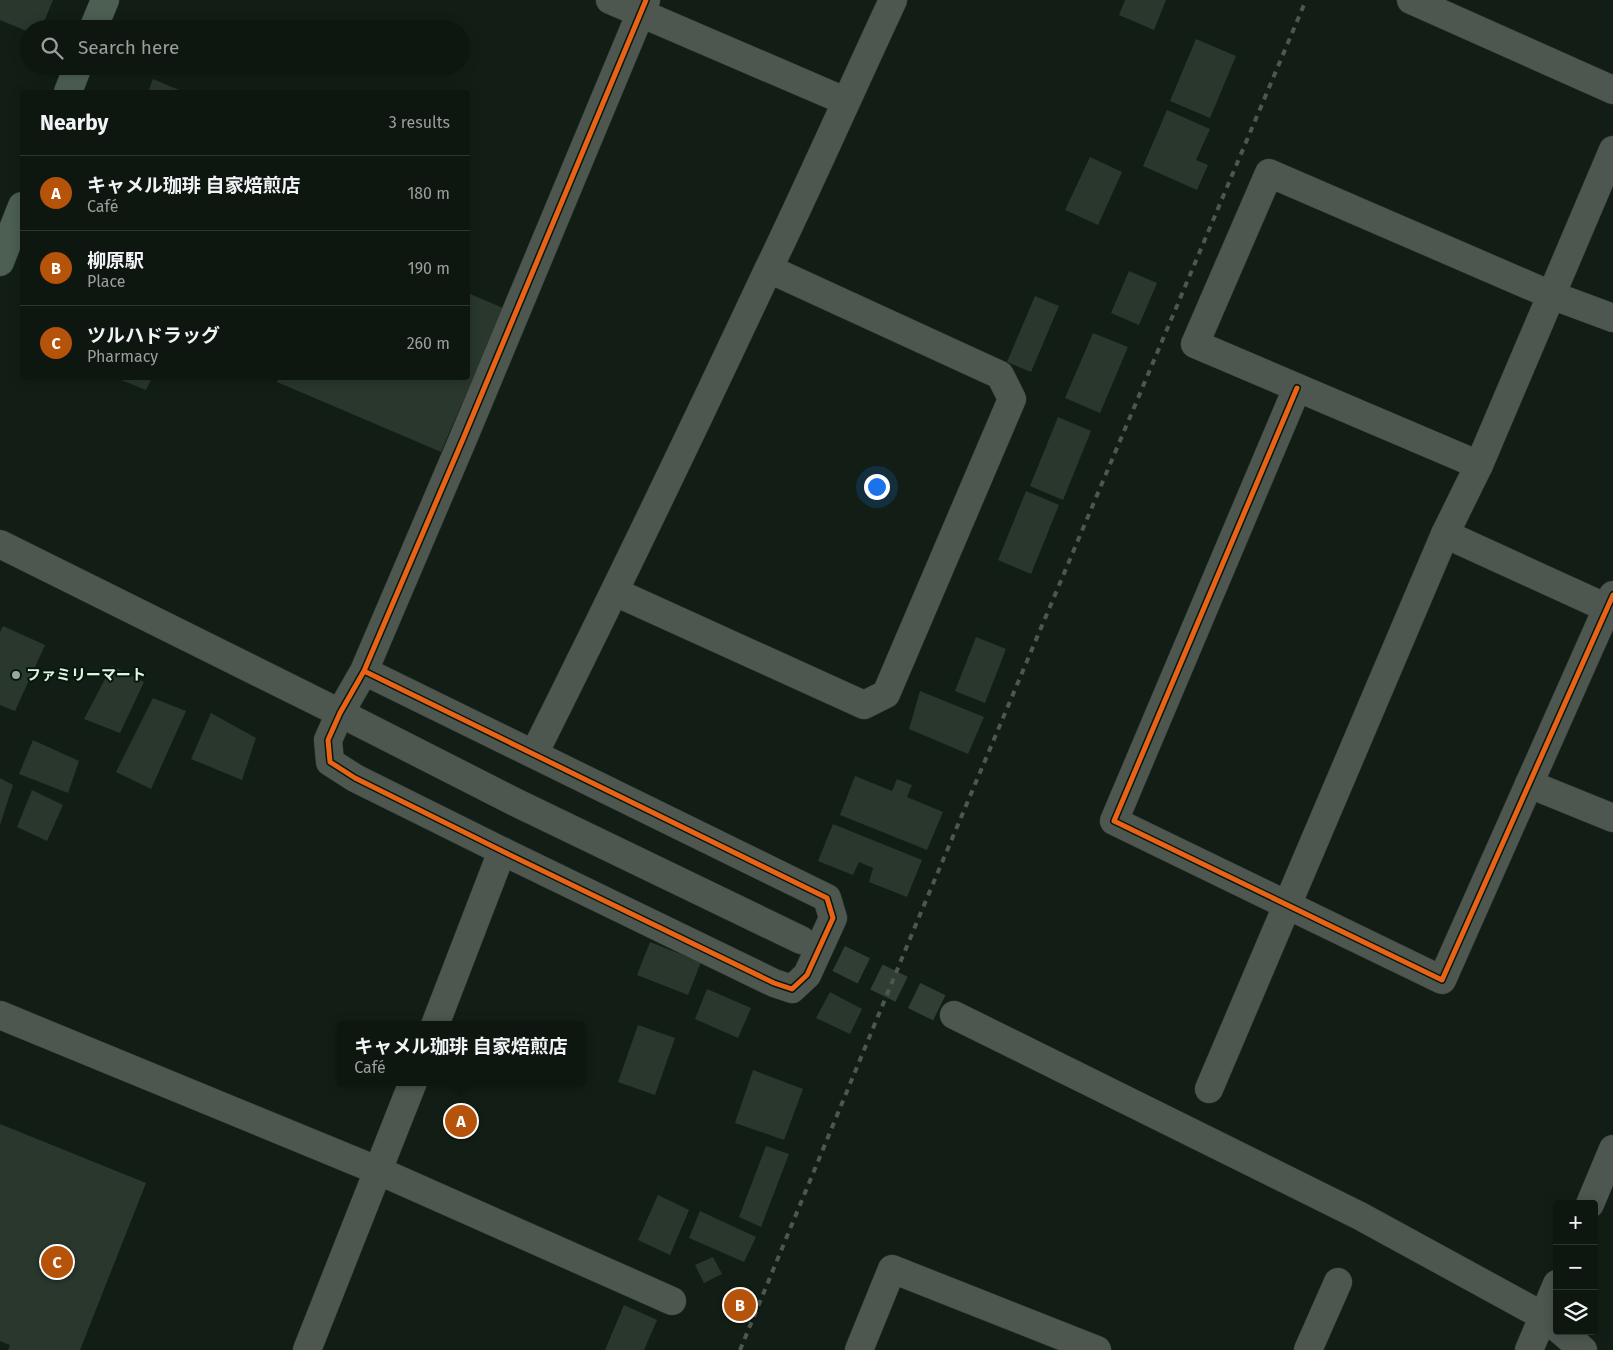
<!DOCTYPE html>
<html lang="en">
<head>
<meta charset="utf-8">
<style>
	body { margin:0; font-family:"Fira Sans","Noto Sans JP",sans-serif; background:#1c231e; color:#f1f3f6 }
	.controls { position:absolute; right:15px; bottom:15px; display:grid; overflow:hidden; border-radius:5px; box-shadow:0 2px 12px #0003 }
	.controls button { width:45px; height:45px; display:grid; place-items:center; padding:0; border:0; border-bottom:1px solid #2e3530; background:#0e1610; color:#f1f3f6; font:25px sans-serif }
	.you { position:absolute; left:876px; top:486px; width:18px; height:18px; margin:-12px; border:4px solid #fff; border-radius:50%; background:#1a73e8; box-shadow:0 0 0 8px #1a73e833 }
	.badge { display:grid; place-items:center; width:32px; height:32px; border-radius:50%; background:#b45309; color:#fff; font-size:16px; font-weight:700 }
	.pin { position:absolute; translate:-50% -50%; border:2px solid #fff; box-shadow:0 1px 5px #0006 }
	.popup { position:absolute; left:337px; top:1021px; width:248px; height:65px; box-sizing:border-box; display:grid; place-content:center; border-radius:5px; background:#0e1610; filter:drop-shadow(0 1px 4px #0005); font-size:16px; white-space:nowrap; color:#9b9f9f }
	.popup b { font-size:19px; color:#f1f3f6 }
	.popup::after { content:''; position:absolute; left:50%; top:100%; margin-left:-10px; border:10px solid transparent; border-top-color:#0e1610 }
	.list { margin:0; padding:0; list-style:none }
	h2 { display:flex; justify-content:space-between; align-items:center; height:65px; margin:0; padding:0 20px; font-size:21px }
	h2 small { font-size:16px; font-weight:400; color:#9b9f9f }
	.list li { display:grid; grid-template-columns:32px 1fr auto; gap:15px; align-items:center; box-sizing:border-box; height:75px; padding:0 20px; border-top:1px solid #2e3530 }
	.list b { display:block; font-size:19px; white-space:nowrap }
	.list p { margin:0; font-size:16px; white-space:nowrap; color:#9b9f9f }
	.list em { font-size:16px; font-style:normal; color:#9b9f9f }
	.icon { flex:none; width:28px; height:28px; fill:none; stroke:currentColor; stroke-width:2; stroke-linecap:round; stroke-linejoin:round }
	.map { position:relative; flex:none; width:1613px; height:1350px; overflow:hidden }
	.search { position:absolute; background:#0e1610; box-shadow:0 2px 12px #0003; left:20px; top:20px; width:450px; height:55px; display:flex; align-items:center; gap:12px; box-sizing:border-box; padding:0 18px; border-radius:28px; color:#9b9f9f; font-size:19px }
	.panel { position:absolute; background:#0e1610; box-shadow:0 2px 12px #0003; left:20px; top:90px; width:450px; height:290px; border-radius:5px }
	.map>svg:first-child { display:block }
	.building { fill:#29372d }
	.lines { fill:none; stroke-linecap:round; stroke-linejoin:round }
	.tertiary-tunnel { stroke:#313e34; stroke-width:28; stroke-dasharray:28 14; stroke-linecap:butt }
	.minor-casing { stroke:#2d362f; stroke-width:29 }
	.tertiary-casing { stroke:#2d362f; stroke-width:29 }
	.trunk-casing { stroke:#2d362f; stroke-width:29 }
	.minor { stroke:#4d5750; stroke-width:28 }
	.tertiary { stroke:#4d5750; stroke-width:28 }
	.trunk { stroke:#4d5f52; stroke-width:28 }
	.rail { stroke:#4d564f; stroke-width:4; stroke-dasharray:6 6; stroke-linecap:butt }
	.cycleway-casing { stroke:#031a0a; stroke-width:8 }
	.cycleway { stroke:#ea6118; stroke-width:5 }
	.poi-dot { fill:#99a79c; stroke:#031a0a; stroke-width:2 }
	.labels { text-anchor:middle; stroke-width:4; stroke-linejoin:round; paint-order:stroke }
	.poi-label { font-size:15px; font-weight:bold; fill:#e2f1e5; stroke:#031a0a; text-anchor:start }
</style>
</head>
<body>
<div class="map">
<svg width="1613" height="1350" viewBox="0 0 1613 1350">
	<rect width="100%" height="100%" fill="#121e15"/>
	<!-- building -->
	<g class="building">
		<path d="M 0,0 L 53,0 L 41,29 L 29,29 L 29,32 L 0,20 Z"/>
		<path d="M 1125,0 L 1166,0 L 1154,30 L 1119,15 Z"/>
		<path d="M 1196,39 L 1236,56 L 1210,118 L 1170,101 Z"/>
		<path d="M 153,79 L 184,92 L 148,92 Z"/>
		<path d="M 1167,110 L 1210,129 L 1196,160 L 1208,165 L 1197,190 L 1143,166 Z"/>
		<path d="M 1090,157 L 1122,172 L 1098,225 L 1065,210 Z"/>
		<path d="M 1129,271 L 1157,283 L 1139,325 L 1111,313 Z"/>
		<path d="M 468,293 L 503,308 L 441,452 L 277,382 L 279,378 L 468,378 Z"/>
		<path d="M 1035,296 L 1059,306 L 1031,372 L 1007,362 Z"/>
		<path d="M 1093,333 L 1128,347 L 1100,413 L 1065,398 Z"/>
		<path d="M 116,378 L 152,378 L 146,390 Z"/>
		<path d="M 1058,417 L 1091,431 L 1063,500 L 1030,486 Z"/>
		<path d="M 1026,491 L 1059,505 L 1031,574 L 998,560 Z"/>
		<path d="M 3,626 L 45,645 L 15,711 L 0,705 L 0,632 Z"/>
		<path d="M 976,637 L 1006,649 L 985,703 L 955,691 Z"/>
		<path d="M 112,666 L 144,682 L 120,733 L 84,719 Z"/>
		<path d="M 920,691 L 984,717 L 968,754 L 909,729 Z"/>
		<path d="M 153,698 L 186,711 L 151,789 L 116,772 Z"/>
		<path d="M 211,713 L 256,738 L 242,780 L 191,759 Z"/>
		<path d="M 33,740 L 79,761 L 68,793 L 19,774 Z"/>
		<path d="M 855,776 L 892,791 L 897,779 L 912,785 L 907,797 L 943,812 L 927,850 L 840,815 Z"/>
		<path d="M 0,778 L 13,785 L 0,825 Z"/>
		<path d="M 32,790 L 63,805 L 47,841 L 17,827 Z"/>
		<path d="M 833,824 L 922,860 L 907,897 L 869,882 L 873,868 L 859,862 L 853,875 L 818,861 Z"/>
		<path d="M 650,942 L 701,962 L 688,995 L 637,975 Z"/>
		<path d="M 707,989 L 751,1008 L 738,1038 L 695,1019 Z"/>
		<path d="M 830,992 L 862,1009 L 850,1034 L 816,1018 Z"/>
		<path d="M 638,1025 L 675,1038 L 655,1095 L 618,1082 Z"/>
		<path d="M 753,1070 L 803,1089 L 784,1140 L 735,1123 Z"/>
		<path d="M 0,1124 L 146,1183 L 80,1350 L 8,1350 L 10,1345 L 0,1341 Z"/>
		<path d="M 766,1146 L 789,1154 L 761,1227 L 739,1217 Z"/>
		<path d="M 658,1195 L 689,1210 L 670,1255 L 638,1240 Z"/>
		<path d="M 700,1211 L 756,1237 L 744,1262 L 689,1238 Z"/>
		<path d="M 713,1257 L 722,1274 L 704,1283 L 695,1265 Z"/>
		<path d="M 734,1292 L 752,1299 L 745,1317 L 728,1311 Z"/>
		<path d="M 624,1305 L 657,1320 L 644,1350 L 605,1350 Z"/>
	</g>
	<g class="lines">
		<!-- tertiary-tunnel -->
		<path class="tertiary-tunnel" d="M 801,940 L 954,1015"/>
		<!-- minor casing -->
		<g class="minor-casing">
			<g id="minor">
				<path d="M 610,0 L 845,101"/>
				<path d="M 1411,0 L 1613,90"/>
				<path d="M 1297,388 L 1114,821 L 1442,980 L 1613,595"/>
				<path d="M 1479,465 L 1195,344 L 1269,173 L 1551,295 L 1613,318"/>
				<path d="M 1445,534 L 1607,608"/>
				<path d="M 615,592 L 864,705 L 886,694 L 1012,399 L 1000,375 L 769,269"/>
				<path d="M 364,671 L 827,898 L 833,918 L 807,975 L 792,989 L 774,983 L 502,851 L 355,778 L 330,762 L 328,740 L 340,713 L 364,671 L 463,439 L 646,0"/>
				<path d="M 1529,784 L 1613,818"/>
				<path d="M 0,1015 L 379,1171 L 672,1301"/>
				<path d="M 435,1025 L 502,851"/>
				<path d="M 1209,1089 L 1445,534 L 1479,465 L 1613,150"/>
				<path d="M 1590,1204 L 1613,1149"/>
				<path d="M 307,1350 L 413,1082"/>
				<path d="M 859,1350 L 892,1269 L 1097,1350"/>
				<path d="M 1308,1350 L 1338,1282"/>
				<path d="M 1529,1350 L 1557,1284"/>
			</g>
		</g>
		<!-- tertiary casing -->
		<g class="tertiary-casing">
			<g id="tertiary">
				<path d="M 0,544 L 340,713 L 517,803 L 801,940"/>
				<path d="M 534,754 C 614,594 692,432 768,270 C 811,181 851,90 893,0"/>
				<path d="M 954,1015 L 1360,1216 L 1543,1316 L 1557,1328"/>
				<path d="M 1561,1331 L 1583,1350"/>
			</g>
		</g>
		<!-- trunk casing -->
		<g class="trunk-casing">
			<g id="trunk">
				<path d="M 93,29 L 105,0"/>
				<path d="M 68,92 L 78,66"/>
				<path d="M 0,262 L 22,206"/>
			</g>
		</g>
		<!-- minor -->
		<use href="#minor" class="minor"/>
		<!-- tertiary -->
		<use href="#tertiary" class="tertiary"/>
		<!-- trunk -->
		<use href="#trunk" class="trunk"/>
		<!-- rail -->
		<path class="rail" d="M 740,1350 L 919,917 L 1306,0"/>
		<!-- cycleway casing -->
		<g class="cycleway-casing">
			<g id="cycleway">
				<path d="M 1297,388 L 1114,821 L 1442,980 L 1613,595"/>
				<path d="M 364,671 L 827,898 L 833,918 L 807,975 L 792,989 L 774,983 L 502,851 L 355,778 L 330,762 L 328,740 L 340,713 L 364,671 L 463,439 L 646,0"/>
			</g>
		</g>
		<!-- cycleway -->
		<use href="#cycleway" class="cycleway"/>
	</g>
	<!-- markers -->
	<circle class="poi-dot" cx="16" cy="675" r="5"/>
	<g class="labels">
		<!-- poi labels -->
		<g class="poi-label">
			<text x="26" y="680">ファミリーマート</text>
		</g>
	</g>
</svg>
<div class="controls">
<button>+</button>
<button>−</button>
<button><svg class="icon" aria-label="layers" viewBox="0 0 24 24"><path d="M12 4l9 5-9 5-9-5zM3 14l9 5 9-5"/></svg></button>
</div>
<div class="you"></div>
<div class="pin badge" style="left:461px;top:1121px">A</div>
<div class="popup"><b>キャメル珈琲 自家焙煎店</b>Café</div>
<div class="pin badge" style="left:740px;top:1305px">B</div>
<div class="pin badge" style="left:57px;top:1262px">C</div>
<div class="search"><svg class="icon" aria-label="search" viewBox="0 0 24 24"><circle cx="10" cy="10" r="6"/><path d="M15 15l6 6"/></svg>Search here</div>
<section class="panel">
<h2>Nearby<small>3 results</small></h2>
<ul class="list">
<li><span class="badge">A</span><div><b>キャメル珈琲 自家焙煎店</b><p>Café</p></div><em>180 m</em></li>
<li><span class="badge">B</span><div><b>柳原駅</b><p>Place</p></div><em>190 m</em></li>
<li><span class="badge">C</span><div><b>ツルハドラッグ</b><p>Pharmacy</p></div><em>260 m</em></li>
</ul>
</section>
</div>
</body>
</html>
